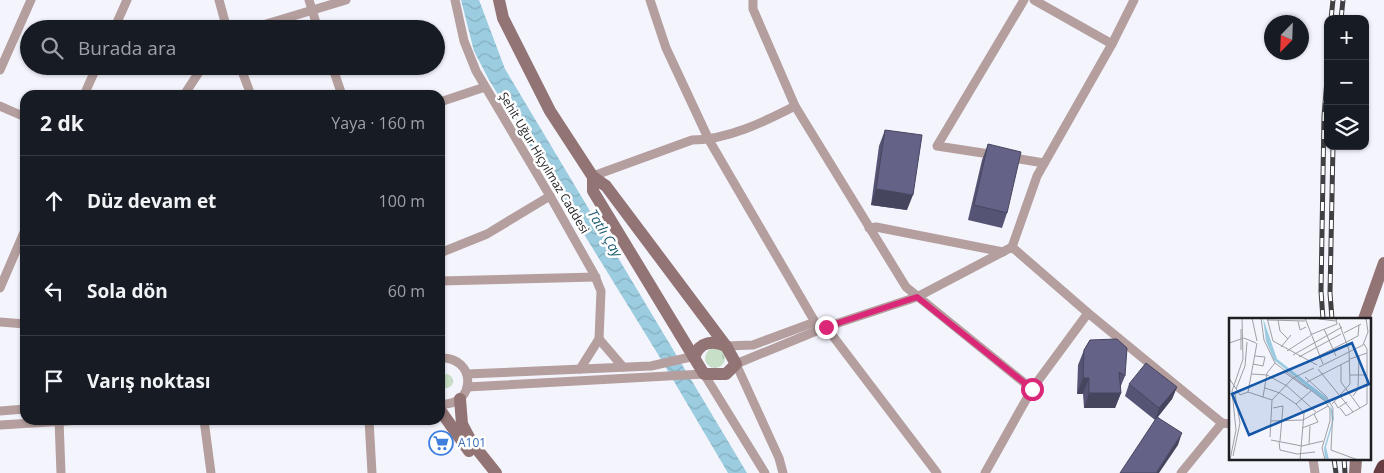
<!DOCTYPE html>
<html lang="tr">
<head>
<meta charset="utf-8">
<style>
	body { margin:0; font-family:"Open Sans",sans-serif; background:#242831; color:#f1f3f6 }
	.controls { position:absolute; right:15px; top:15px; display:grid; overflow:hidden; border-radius:10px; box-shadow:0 1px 4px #0004 }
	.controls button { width:45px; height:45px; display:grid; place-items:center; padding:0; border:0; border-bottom:1px solid #363941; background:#171b24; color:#f1f3f6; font:25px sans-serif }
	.compass { position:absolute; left:1264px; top:15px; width:45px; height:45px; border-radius:50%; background:#171b24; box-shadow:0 1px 4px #0004; rotate:203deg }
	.stop { position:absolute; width:15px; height:15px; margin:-11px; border:4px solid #db2777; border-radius:50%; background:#fff }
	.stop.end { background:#db2777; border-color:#fff; box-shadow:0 1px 5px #0008 }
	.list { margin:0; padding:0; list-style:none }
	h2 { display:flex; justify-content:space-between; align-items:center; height:65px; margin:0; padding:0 20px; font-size:21px }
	h2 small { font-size:16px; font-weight:400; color:#9ea1a6 }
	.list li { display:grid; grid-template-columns:32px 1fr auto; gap:15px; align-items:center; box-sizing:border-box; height:90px; padding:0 20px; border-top:1px solid #363941 }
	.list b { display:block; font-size:19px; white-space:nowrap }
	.list em { font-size:16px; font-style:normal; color:#9ea1a6 }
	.icon { flex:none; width:28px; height:28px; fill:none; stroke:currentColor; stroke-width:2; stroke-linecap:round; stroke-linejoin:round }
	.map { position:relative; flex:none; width:1384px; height:473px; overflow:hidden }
	.search { position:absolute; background:#171b24; box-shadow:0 1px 4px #0004; left:20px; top:20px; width:425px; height:55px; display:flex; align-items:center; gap:12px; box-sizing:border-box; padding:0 18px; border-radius:28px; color:#9ea1a6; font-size:19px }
	.panel { position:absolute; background:#171b24; box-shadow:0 1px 4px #0004; left:20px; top:90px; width:425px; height:335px; border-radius:15px }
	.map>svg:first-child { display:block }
	.grass { fill:url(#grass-tufts) }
	.water { fill:url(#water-waves) }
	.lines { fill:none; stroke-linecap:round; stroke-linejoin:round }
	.street { stroke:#b49e9e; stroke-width:9 }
	.secondary { stroke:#937475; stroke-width:12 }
	.highway { stroke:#663d40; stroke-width:15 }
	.rail-casing { stroke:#3f3f44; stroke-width:5 }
	.rail { stroke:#fff; stroke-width:3; stroke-dasharray:9; stroke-linecap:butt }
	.wall { fill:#565474 }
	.shaded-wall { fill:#46455e }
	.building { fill:#646287; stroke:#46455e }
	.route { stroke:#db2777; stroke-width:6 }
	.labels { text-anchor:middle; stroke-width:5; stroke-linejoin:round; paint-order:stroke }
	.street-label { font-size:12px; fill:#1e1e22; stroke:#fff }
	.shop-label { font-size:12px; fill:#366cbe; stroke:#fff; text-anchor:start }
	.water-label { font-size:14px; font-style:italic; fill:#1f5d71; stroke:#fff }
	.inset-road { fill:none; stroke:#9e9ea5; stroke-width:1 }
	.view { fill:#1557a7; fill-opacity:0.15; stroke:#1557a7; stroke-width:2.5 }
	.inset-edge { fill:none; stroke:#1e1e22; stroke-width:2.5 }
</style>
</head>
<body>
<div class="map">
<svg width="1384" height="473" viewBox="0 0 1384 473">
	<defs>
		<pattern id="grass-tufts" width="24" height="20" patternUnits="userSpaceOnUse" patternTransform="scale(1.25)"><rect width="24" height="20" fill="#c7dec7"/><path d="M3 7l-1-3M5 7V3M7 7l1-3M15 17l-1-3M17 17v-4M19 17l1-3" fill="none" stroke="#aabeab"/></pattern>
		<pattern id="water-waves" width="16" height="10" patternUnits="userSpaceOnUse" patternTransform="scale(1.25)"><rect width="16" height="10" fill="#9bccdf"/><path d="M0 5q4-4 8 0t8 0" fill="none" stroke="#85afbf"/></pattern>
	</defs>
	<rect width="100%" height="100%" fill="#f4f4fd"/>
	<!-- grass -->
	<g class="grass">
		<circle cx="715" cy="358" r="10"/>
		<circle cx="446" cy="381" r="7"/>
	</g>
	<!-- water -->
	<path class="water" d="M 461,0 L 479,0 L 505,69 L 747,473 L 728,473 L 659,356 L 489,80 L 474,51 Z"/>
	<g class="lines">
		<!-- street -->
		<g class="street">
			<path d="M 219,0 L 227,29"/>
			<path d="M 309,0 L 318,29"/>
			<path d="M 455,0 L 464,41 L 476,71 L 550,196 L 594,274 L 601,291 L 599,339 L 580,369"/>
			<path d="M 650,0 L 666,48 L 709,140 L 815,322 L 826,327 L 937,473"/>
			<path d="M 1034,0 L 1112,44"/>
			<path d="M 114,29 L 127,0"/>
			<path d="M 250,29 L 346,0"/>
			<path d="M 240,66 L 251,95"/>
			<path d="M 332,66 L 342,95"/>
			<path d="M 0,70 L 31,0"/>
			<path d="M 84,95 L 97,66"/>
			<path d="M 184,95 L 203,66"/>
			<path d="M 440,102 L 485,87"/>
			<path d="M 0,106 L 25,117"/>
			<path d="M 795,106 L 906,287 L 1032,389"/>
			<path d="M 996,155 L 937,146 L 1024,0"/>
			<path d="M 1008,157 L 1044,163"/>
			<path d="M 593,176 L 692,140 C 727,140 764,122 795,106 L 753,9 L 753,0"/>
			<path d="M 869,228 L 876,227 L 1003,252"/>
			<path d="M 1012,247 L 1037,176 L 1112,44 L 1134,0"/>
			<path d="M 440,253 L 487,234 L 550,196"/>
			<path d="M 440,281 L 596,277"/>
			<path d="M 0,288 L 25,230"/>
			<path d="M 0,322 L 25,324"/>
			<path d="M 599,339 L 623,367"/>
			<path d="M 726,346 L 753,345 L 815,322"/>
			<path d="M 440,358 C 477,356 477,407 440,404"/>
			<path d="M 467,374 L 651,366 L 695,356"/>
			<path d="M 467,387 L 704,374 L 765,473"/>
			<path d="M 0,411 L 25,409"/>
			<path d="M 59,420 L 61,473"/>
			<path d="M 204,420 L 211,473"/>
			<path d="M 369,420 L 372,473"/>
			<path d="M 0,425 L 82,420"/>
			<path d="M 1313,459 L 1315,473"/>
			<path d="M 783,473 L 779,458 L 736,364 L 826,327 L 917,297 L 1012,247 L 1088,313 L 1222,423 L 1230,424"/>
			<path d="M 985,473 L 1032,389 L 1088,313"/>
			<path d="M 1181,473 L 1222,423"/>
		</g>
		<!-- secondary -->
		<g class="secondary">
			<path d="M 499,0 L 503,18 L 550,111 L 593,177 L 606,186 L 726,346 L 736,364 L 726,374 L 704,374 L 593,191 L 593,177"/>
			<path d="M 1364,319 L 1384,263"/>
			<path d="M 695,356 C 699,342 713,340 726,346"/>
			<path d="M 460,399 L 462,424 L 472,443 L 496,473"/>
			<path d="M 440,410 L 469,451"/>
			<path d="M 1355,473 L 1356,459"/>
		</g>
		<!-- highway -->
		<path class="highway" d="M 1381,473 L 1384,467"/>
		<!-- rail casing -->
		<g class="rail-casing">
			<g id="rail">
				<path d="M 1331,19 L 1333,0"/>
				<path d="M 1341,19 L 1343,0"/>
				<path d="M 1323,319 L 1321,291 L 1324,116 L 1328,68"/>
				<path d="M 1332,319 L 1330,293 L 1333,146"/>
				<path d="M 1334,459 L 1336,473"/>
				<path d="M 1344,459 L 1345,473"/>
			</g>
		</g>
		<!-- rail -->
		<use href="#rail" class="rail"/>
	</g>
	<!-- wall -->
	<g class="wall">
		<path d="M 885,130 L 907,210 L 871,205 L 879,146 Z"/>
		<path d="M 988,144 L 1007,213 L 1002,228 L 968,220 L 982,160 Z"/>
		<path d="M 1090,340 L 1125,376 L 1120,388 L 1121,393 L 1115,408 L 1084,408 L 1083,394 L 1077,394 L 1078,365 L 1084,350 Z"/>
		<path d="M 1129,384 L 1177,387 L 1172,399 L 1158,417 L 1178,445 L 1155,420 L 1125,396 Z"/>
	</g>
	<!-- shaded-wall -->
	<g class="shaded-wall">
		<path d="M 876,189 L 913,195 L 907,210 L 871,205 Z"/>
		<path d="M 1083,378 L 1089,378 L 1083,394 L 1077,394 Z"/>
		<path d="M 1177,387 L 1172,399 L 1155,420 L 1159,408 Z"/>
		<path d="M 1089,393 L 1121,393 L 1115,408 L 1084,408 Z"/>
		<path d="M 1182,433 L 1178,445 L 1159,473 L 1156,473 Z"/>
	</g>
	<!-- building -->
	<g class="building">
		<path d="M 885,130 L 922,135 L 913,195 L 876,189 Z"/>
		<path d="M 988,144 L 1021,152 L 1007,213 L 974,205 Z"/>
		<path d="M 1117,339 L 1127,348 L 1125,376 L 1119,372 L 1121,393 L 1089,393 L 1089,378 L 1083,378 L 1084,350 L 1090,340 Z"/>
		<path d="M 1146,363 L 1177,387 L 1159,408 L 1129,384 Z"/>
		<path d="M 1157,417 L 1182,433 L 1156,473 L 1120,473 Z"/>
	</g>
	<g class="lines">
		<!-- route -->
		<path class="route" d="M 826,327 L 917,297 L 1032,389"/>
	</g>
	<!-- icons -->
	<defs>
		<g id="supermarket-ring" transform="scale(1.25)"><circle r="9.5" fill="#fff" stroke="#3f7fe0" stroke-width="1.5"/><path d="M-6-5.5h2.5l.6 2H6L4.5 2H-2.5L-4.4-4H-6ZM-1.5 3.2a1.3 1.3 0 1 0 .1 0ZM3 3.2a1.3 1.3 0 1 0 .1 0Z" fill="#3f7fe0"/></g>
	</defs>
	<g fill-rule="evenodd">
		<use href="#supermarket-ring" x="441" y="443"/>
	</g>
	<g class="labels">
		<!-- street labels -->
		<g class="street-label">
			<text transform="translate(544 163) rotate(59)" y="4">Şehit Uğur Hiçyılmaz Caddesi</text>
		</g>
		<!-- shop labels -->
		<g class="shop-label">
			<text x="458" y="447">A101</text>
		</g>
		<!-- water labels -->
		<g class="water-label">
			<text transform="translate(605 233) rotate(59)" y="5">Tatlı Çay</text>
		</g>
	</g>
	<!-- overview -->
	<g transform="translate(1229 318)">
		<rect width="142" height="142" fill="#f4f4fd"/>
		<path d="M 34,0 L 48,41 L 97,79 L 104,93 L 105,101 L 97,129 L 100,142 L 96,140 L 95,130 L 103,104 L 101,87 L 45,42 L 37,23 Z" fill="#9bccdf"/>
		<path class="inset-road" d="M 23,0 L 28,23M 32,0 L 35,22 L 46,45 L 96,83 L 101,91 L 101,103 L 93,130 L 96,142M 38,0 L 44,23 L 88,47M 76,0 L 94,46M 90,1 L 107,3M 39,2 L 76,3M 49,2 L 51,13 L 59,21M 69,3 L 71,12 L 77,9M 12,11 L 12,32M 95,11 L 107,38M 115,15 L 132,6M 81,17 L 108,6 L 107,0M 0,25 L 15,20 L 27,25M 52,29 L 62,17M 58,33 L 81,18M 64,37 L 113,9M 90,38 L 129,18 L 130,7M 70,39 L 112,16M 121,41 L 138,35M 24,46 L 34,48 L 36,39 L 26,38M 112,47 L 112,64 L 131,90M 90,49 L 134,27 L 139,14 L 137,0M 89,51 L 124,94M 55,54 L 79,71M 23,56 L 38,57 L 58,68 L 87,94M 121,57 L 138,57M 76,59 L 97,78 L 104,90 L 102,132 L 129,142M 0,60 L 11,77 L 19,74 L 43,82 L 64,60 L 85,50M 78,64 L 121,42M 36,70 L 51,75 L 67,86M 7,71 L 16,48 L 18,24M 19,74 L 28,25M 124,78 L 129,71 L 130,38M 34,79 L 38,55 L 46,45M 105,83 L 109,90 L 118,84M 103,86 L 121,66 L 120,32 L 110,5M 44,90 L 54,88 L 51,123M 111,90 L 117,98 L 138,86 L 138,31 L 135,26M 42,103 L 74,102 L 99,88M 73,110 L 89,104 L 85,96M 41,119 L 43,82M 42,122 L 73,128 L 94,123M 50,124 L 51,132 L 68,136 L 86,134M 80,126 L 81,108M 4,138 L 11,105 L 6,76M 1,142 L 7,112 L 3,73 L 14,41 L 13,0M 71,142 L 75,95 L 67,86 L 82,73"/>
		<path class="view" d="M 123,25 L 140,66 L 20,117 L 3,76 Z"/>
		<rect width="142" height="142" class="inset-edge"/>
	</g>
</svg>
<div class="controls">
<button>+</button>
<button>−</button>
<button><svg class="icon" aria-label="layers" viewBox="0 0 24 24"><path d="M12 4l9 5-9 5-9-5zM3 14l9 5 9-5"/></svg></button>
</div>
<svg class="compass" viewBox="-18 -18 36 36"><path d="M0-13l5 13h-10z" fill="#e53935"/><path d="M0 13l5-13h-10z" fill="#9ea1a6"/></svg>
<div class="stop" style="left:1032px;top:389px"></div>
<div class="stop end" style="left:826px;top:327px"></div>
<div class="search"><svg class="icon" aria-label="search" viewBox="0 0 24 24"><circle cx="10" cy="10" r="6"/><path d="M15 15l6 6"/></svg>Burada ara</div>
<section class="panel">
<h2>2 dk<small>Yaya · 160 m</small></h2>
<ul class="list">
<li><svg class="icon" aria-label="ahead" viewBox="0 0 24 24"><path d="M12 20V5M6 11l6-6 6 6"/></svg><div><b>Düz devam et</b></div><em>100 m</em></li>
<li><svg class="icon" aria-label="left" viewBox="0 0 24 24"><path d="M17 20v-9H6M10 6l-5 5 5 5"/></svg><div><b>Sola dön</b></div><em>60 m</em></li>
<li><svg class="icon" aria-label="arrive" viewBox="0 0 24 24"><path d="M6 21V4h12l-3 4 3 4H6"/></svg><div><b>Varış noktası</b></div></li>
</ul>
</section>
</div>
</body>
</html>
